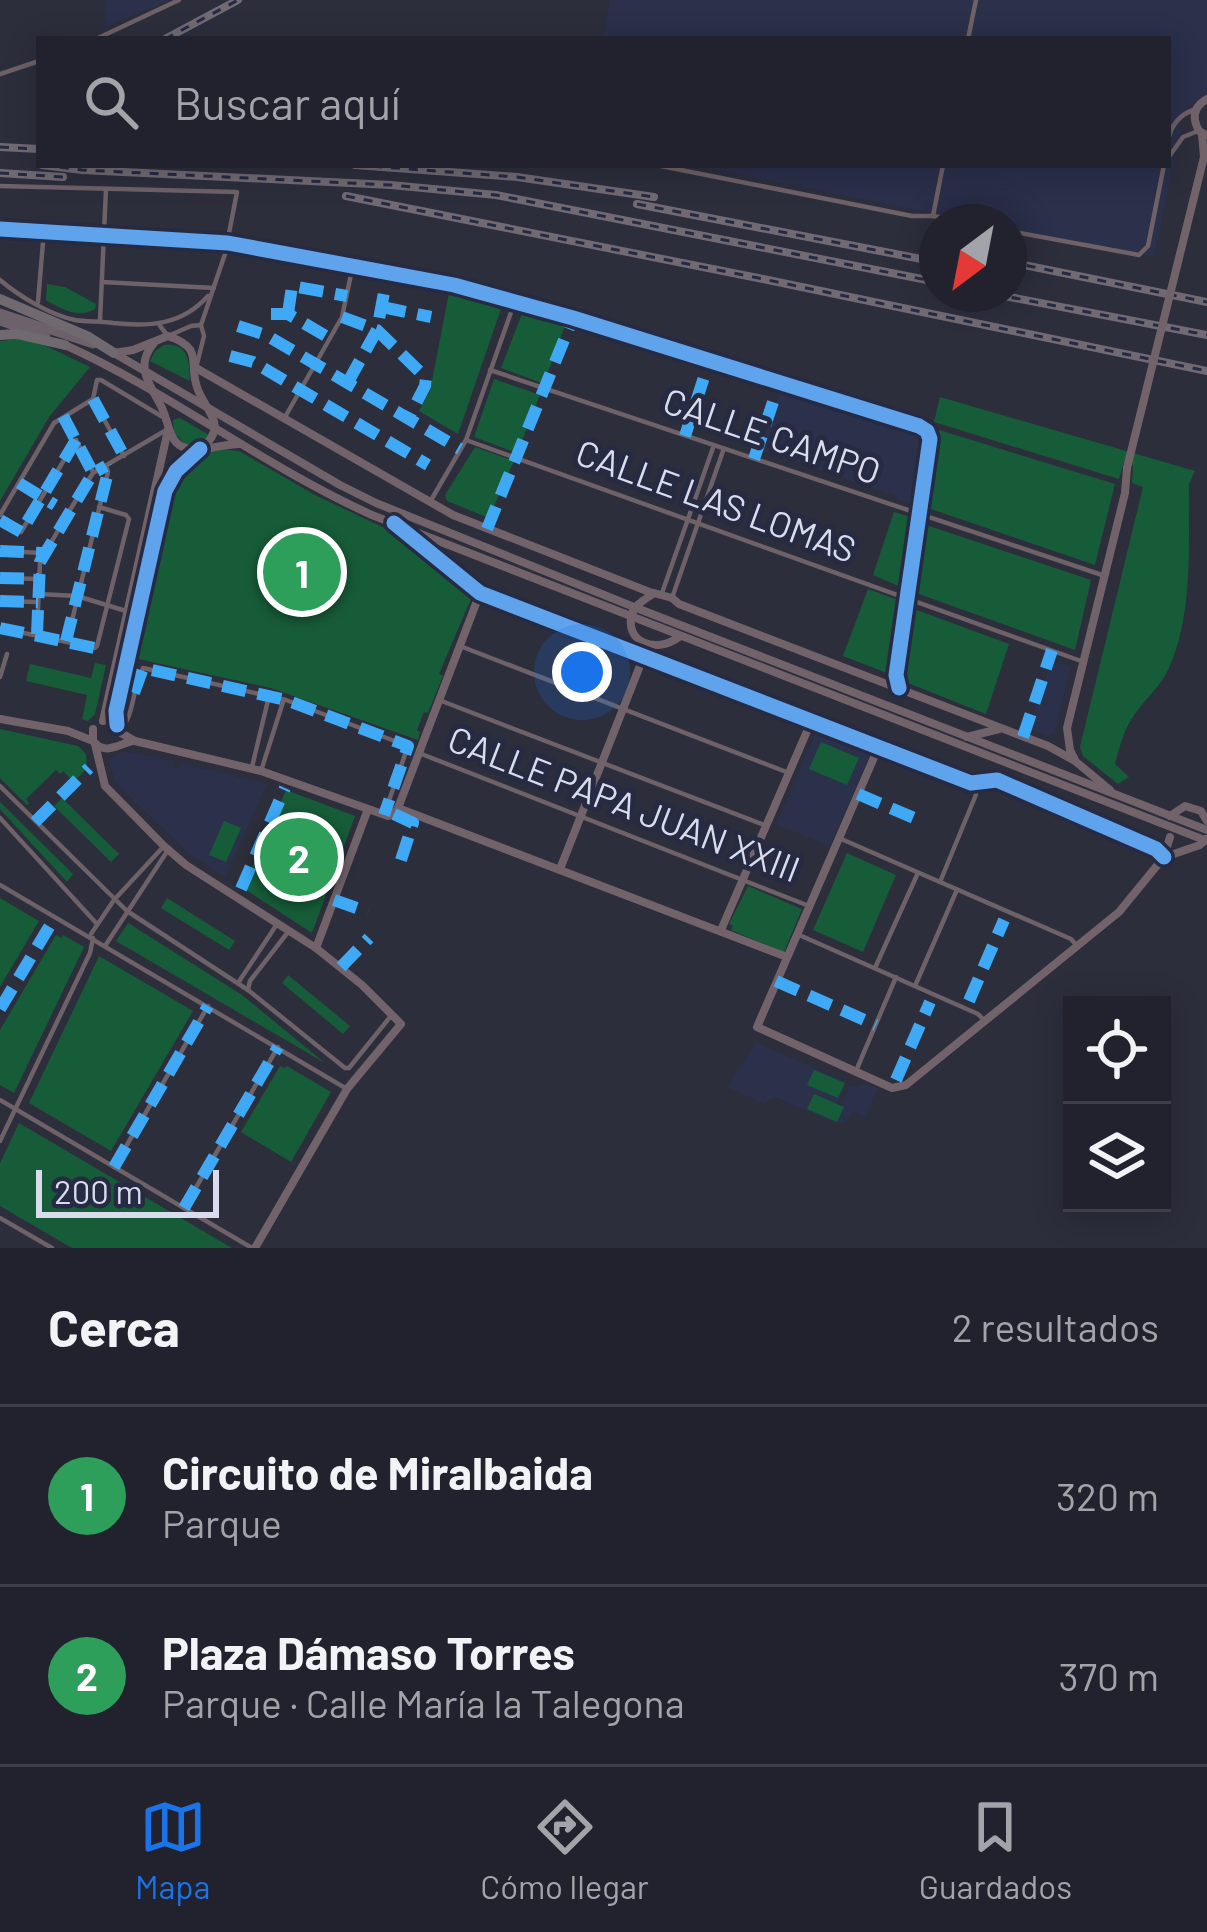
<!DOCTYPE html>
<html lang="es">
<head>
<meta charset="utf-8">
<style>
	body { margin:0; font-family:Barlow,sans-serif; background:#292a35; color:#f1f3f6 }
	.controls { position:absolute; right:36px; bottom:36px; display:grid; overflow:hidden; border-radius:0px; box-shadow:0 6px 30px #0003 }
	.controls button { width:108px; height:108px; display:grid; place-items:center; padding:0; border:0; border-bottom:3px solid #3e3f49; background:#21222d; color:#f1f3f6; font:60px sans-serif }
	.compass { position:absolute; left:919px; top:204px; width:108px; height:108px; border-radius:50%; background:#21222d; box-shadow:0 6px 30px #0003; rotate:212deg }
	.scale { position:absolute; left:36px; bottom:30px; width:183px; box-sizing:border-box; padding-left:12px; border:6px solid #d9dcec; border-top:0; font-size:33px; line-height:42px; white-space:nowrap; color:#d9dcec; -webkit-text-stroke:9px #262a42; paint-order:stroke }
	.you { position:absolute; left:582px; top:672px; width:42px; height:42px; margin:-30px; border:9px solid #fff; border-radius:50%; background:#1a73e8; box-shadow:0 0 0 18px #1a73e833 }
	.badge { display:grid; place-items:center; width:78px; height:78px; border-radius:50%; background:#1a73e8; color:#fff; font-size:39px; font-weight:700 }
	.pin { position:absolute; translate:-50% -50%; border:6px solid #fff; box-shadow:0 3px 12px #0006 }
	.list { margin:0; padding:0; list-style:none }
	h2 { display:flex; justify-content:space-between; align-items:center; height:156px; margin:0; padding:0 48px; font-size:51px }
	h2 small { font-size:39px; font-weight:400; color:#a2a4aa }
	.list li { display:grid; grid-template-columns:78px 1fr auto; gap:36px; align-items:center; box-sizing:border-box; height:180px; padding:0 48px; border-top:3px solid #3e3f49 }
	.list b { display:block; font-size:45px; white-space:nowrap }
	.list p { margin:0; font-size:39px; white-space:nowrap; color:#a2a4aa }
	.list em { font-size:39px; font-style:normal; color:#a2a4aa }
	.icon { flex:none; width:66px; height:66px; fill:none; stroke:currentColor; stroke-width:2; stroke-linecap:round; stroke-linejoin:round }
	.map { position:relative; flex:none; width:1207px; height:1248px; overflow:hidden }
	.search { position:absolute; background:#21222d; box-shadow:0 6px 30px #0003; left:36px; right:36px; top:36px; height:132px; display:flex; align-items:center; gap:30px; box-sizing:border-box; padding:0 42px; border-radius:0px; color:#a2a4aa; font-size:45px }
	.sheet { height:516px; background:#21222d }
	nav { display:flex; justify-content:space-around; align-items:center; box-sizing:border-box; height:168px; border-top:3px solid #3e3f49; background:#21222d; font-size:33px; color:#a2a4aa }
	nav a { display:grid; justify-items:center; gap:6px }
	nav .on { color:#1a73e8 }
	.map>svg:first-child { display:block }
	.built { fill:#2b304b }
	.green { fill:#175c38 }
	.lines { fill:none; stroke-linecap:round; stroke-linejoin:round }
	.street { stroke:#6e6167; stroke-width:4.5 }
	.secondary { stroke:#72636b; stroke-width:8 }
	.primary { stroke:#6d616b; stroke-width:9 }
	.highway { stroke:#706970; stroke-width:10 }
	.rail-casing { stroke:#716a73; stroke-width:8 }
	.rail { stroke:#262a42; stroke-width:3; stroke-dasharray:9; stroke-linecap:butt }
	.secondary-bridge { stroke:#72636b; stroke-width:8 }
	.quiet { stroke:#3fa9f5; stroke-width:12; stroke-dasharray:24 12; stroke-linecap:butt }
	.cycleway-casing { stroke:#262a42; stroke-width:22 }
	.cycleway { stroke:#60a3ed; stroke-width:15 }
	.labels { text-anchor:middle; stroke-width:10; stroke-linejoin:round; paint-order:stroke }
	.street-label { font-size:36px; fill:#d9dcec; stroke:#262a42 }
</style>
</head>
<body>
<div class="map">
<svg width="1207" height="1248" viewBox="0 0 1207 1248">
	<rect width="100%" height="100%" fill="#2c2e3c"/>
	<!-- built -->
	<g class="built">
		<path d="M 106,0 L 170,0 L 106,27 Z"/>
		<path d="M 610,0 L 1207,0 L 1207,92 L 1185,108 L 1154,257 L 1009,228 L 1009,222 L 976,222 L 694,165 L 1168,165 L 1168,39 L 602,39 Z"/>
		<path d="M 781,389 L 920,432 L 924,437 L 915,506 L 896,499 L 896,496 L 760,450 Z"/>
		<path d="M 1052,659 L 1071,666 L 1055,732 L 1048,736 L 1028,729 Z"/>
		<path d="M 817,729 L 872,751 L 830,846 L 776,825 Z"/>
		<path d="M 123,751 L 174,761 L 173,769 L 179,769 L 181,763 L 267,784 L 225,877 L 187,852 L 116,783 L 108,759 Z"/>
		<path d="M 756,1042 L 847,1082 L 838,1104 L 841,1106 L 850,1085 L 857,1087 L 864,1083 L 878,1088 L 865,1117 L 852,1111 L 847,1121 L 836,1124 L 775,1097 L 765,1104 L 727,1087 Z"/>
	</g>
	<!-- green -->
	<g class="green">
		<path d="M 47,284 L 65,287 L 96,304 L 95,309 C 78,319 62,309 46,300 Z"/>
		<path d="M 449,293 L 502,306 L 458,434 L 419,411 L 430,391 Z"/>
		<path d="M 523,311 L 565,325 L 544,384 L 501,368 Z"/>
		<path d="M 20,339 L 42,344 L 90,367 L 49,417 L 0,501 L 0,341 Z"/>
		<path d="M 164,345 C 189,343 189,361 190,381 L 150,361 L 155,351 Z"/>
		<path d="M 494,379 L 540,395 L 517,453 L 474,437 Z"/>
		<path d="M 940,397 L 1195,471 L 1189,484 C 1188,543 1194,611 1169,668 C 1160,688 1142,701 1131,720 C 1123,733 1119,749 1115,764 L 1129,777 L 1118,784 L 1083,756 L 1080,747 L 1143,487 L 1132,483 L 1133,465 L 1124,462 L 1119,479 L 934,422 Z"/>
		<path d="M 180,418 L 209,435 L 196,446 L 184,444 L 174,432 L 173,420 Z"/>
		<path d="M 939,430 L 1115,484 L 1095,565 L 928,508 Z"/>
		<path d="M 475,447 L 514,461 L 489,518 L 447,501 L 445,495 Z"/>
		<path d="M 221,449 L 239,451 L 315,495 L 397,534 L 421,550 L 473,594 L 439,674 L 443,676 L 428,713 L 424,712 L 417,730 L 420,732 L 418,740 L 271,688 L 138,659 L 178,476 L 203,455 Z"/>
		<path d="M 894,512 L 910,517 L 901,587 L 873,575 Z"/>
		<path d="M 926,525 L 1091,580 L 1075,650 L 916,593 Z"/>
		<path d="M 868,589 L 898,600 L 887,673 L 843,656 Z"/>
		<path d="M 914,609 L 1009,644 L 986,714 L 903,681 Z"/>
		<path d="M 95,663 L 106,665 L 95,714 L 88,721 L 82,719 L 87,695 L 26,681 L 30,664 L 91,678 Z"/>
		<path d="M 0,729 L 78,746 L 86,754 L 87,768 L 74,782 L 63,771 L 60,774 L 56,770 L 26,799 L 29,803 L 27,805 L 0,778 Z"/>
		<path d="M 821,742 L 859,758 L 847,785 L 809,769 Z"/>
		<path d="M 286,790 L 355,816 L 312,933 L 243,888 Z"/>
		<path d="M 62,798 L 119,854 L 111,862 L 54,806 Z"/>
		<path d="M 0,802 L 73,874 L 67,882 L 0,809 Z"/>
		<path d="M 224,821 L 241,828 L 226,862 L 209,855 Z"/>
		<path d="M 847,853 L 896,875 L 863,952 L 813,930 Z"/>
		<path d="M 748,886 L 802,909 L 784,952 L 731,930 L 733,926 L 729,924 Z"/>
		<path d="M 0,898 L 39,921 L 0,987 Z"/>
		<path d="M 167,898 L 235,941 L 229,950 L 161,908 Z"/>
		<path d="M 128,923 L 242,995 L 325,1063 L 116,941 Z"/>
		<path d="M 56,935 L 61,938 L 63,935 L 84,947 L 14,1093 L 0,1085 L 0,1030 Z"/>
		<path d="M 99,956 L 193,1011 L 111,1151 L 29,1103 Z"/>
		<path d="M 288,975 L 350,1026 L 343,1034 L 282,983 Z"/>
		<path d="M 280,1066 L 285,1068 L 287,1066 L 331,1092 L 291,1162 L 241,1132 Z"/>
		<path d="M 814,1070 L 845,1083 L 838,1098 L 807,1085 Z"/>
		<path d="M 814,1094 L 844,1107 L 837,1122 L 807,1109 Z"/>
		<path d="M 19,1123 L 232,1248 L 72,1248 L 0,1206 L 0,1163 Z"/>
	</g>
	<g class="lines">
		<!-- street -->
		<g class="street">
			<path d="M 96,39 L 179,0"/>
			<path d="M 968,39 L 976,0"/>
			<path d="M 0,74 L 39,61"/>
			<path d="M 1168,141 C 1171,124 1180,114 1196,109"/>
			<path d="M 1168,158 L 1183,137 L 1198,131"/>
			<path d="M 656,165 L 912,216 L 933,216 L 967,222"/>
			<path d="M 0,186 L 237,192 L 225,254 L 201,325 L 204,336 L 196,368"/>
			<path d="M 933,216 L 943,165"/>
			<path d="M 0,229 L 228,243 L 454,285 L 573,318 L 919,426 L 927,431 L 930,439 L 896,675 L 898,686"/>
			<path d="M 1009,231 L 1139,255 L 1148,246 L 1164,165"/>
			<path d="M 0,280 C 19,296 50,315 75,320 C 87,322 100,321 113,323 C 150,327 182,325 208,296"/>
			<path d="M 102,282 L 214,288"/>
			<path d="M 38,302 L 44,230"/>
			<path d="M 100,321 L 106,189"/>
			<path d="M 160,326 L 168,336 L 191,326 L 201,325"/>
			<path d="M 490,370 L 1105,576"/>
			<path d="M 93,399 L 124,456"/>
			<path d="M 285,417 L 342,317 L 353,265"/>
			<path d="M 76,440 L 93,472"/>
			<path d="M 466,440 L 1081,661"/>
			<path d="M 430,502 L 466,440 L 515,301"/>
			<path d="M 0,515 L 54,423 L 93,399 L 97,380 L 101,380 L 161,416"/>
			<path d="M 21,532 L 76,440"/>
			<path d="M 0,551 L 43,553"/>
			<path d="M 0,578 L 39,579"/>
			<path d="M 662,593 L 714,445"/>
			<path d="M 39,594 L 77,596 L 126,611"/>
			<path d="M 672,598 L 723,451"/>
			<path d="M 0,601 L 38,602"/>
			<path d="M 0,628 L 95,648 L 97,646 L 129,519 L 126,515 L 99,507"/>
			<path d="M 37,634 L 40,562 L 68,513 L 93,473 L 168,429"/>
			<path d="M 67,641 L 108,472 L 106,466"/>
			<path d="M 460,646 L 789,773"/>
			<path d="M 0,677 L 7,654"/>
			<path d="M 439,700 L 764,825"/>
			<path d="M 120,731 C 135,714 132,688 143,668 L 286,700 L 408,746 L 385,812"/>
			<path d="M 419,753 L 809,906"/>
			<path d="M 252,767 L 269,696"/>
			<path d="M 261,771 L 283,702"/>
			<path d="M 0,786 L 127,911 L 248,990 L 345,1068 L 349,1068 L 390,1017"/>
			<path d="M 0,818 L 97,924"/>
			<path d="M 839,838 L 1071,939 L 1078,947"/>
			<path d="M 940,882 L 975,797 L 979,782"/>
			<path d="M 0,885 L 347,1089"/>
			<path d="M 91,934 L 114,900 L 164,846"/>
			<path d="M 797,934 L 978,1014 L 985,1021"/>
			<path d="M 105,946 L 168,850"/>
			<path d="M 875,968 L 917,875"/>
			<path d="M 238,983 L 277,924"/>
			<path d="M 915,986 L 956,892"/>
			<path d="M 248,990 L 250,981 L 288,932"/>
			<path d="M 856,1071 L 896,977"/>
			<path d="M 0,1100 L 252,1248"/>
			<path d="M 0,1141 L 90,953 L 93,938"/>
			<path d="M 114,1167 L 208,1006"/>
			<path d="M 184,1208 L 278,1047"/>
			<path d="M 0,1218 L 52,1248"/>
		</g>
		<!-- secondary -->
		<g class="secondary">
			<path d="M 1206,135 L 1199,131 C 1192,118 1193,107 1207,99"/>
			<path d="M 1179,258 L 1204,157 L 1202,134"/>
			<path d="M 65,345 C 171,393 265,467 372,515 L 1207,841"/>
			<path d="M 114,353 L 340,485 L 376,503 L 634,607 L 1207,830"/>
			<path d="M 114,353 L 133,350 L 168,336 C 206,349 187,363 198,390 C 208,414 229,427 200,449 C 166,452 172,426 160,404 C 148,382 135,365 154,343"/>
			<path d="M 196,368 L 453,515 L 652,593"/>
			<path d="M 402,530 L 480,593 L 971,783 L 997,780 L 1156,849 L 1164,857"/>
			<path d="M 679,637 C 655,655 624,641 632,614 C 635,604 646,599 654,593 L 672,598 L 679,604 L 1048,746 L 1075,761 L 1110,790"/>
			<path d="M 0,719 L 68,731 L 93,741"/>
			<path d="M 103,721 L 168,430"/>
			<path d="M 117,725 L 116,711 L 167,486 C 184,453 204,446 240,444"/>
			<path d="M 93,729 L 93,741 C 105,756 118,744 133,741"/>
			<path d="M 121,733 L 135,741 L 261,771 L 388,816 L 394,814 L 398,808"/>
			<path d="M 967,737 L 999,729"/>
			<path d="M 95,744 L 105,786 L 164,846 L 186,865 L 316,948 L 362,985 L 401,1024 L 347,1089 L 255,1248"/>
			<path d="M 879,746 L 757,1027 L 892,1088 L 906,1085 L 1119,912 L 1164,857 L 1170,837"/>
			<path d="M 1075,760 L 1070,750 L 1067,728 L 1125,493 L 1127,468"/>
			<path d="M 398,808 L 787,957"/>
			<path d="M 398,808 L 480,593"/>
			<path d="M 1170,816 L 1185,806 L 1201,811 L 1207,821"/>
			<path d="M 1165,857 L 1200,845 L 1206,839"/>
			<path d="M 560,869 L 645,653"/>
			<path d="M 721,930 L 811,722"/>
			<path d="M 316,948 L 368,809"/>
		</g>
		<!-- primary -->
		<g class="primary">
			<path d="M 0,313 L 93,344"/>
			<path d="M 0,321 L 46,337"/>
		</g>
		<!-- highway -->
		<g class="highway">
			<path d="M 0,299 L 87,336 L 114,353"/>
			<path d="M 0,335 L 17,334 L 65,345"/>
		</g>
		<!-- rail casing -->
		<g class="rail-casing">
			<g id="rail">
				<path d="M 165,39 L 238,0"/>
				<path d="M 0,147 L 39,149"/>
				<path d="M 42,165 L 82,170 L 391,185 L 496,195 L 937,282"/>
				<path d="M 355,165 L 517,177 L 654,197"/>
				<path d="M 0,173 L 63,177"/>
				<path d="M 346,196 L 763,279 L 1207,371"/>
				<path d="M 637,204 L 937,262"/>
				<path d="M 1009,262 L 1207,302"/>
				<path d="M 994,294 L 1207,335"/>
			</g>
		</g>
		<!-- rail -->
		<use href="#rail" class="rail"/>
		<!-- secondary-bridge -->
		<path class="secondary-bridge" d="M 1127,468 L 1179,258"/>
		<!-- quiet -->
		<g class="quiet">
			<path d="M 382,307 L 431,317"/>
			<path d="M 271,314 L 288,314 L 331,339"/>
			<path d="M 288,314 L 292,286 L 347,296"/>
			<path d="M 342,317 L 377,330 L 426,378 L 425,386 L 409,417"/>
			<path d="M 238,326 L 266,335 L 460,449"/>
			<path d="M 230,356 L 253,362 L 428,465"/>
			<path d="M 348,382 L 377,330 L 388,271"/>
			<path d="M 93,399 L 124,456"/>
			<path d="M 63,416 L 93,473"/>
			<path d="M 685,436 L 708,365"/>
			<path d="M 754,459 L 778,387"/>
			<path d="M 19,483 L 55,505"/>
			<path d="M 0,520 L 21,532 L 76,440"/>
			<path d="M 487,529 L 573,318"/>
			<path d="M 0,551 L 43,553"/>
			<path d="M 0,578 L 39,579"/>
			<path d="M 0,601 L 38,602"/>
			<path d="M 0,628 L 95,648"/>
			<path d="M 37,634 L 40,562 L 93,473 L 106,466"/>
			<path d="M 66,641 L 108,472 L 106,466"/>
			<path d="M 134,693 L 143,668 L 286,700 L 408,746 L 384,815"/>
			<path d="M 1023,737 L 1052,650"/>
			<path d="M 858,794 L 921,821"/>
			<path d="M 394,814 L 413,823 L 400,863"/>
			<path d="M 35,822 L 89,768"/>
			<path d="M 241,889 L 285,788"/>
			<path d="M 334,900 L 368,912"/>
			<path d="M 341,967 L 369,938"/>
			<path d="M 776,981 L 876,1025"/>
			<path d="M 969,1001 L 1004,920"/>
			<path d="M 0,1009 L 55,917"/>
			<path d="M 896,1080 L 930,1002"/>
			<path d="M 114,1167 L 208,1006"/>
			<path d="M 184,1208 L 278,1047"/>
		</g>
		<!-- cycleway casing -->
		<g class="cycleway-casing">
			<g id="cycleway">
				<path d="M 0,229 L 228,243 L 454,285 L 573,318 L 919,426 L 927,431 L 930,439 L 896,675 L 899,688"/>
				<path d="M 394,523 L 480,593 L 971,783 L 997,780 L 1156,849 L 1164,857"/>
				<path d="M 117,725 L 116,711 L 165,491 L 176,471 L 200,449"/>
			</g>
		</g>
		<!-- cycleway -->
		<use href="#cycleway" class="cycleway"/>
	</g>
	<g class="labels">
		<!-- street labels -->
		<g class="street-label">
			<text transform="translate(772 436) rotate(19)" y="13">CALLE CAMPO</text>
			<text transform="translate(716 501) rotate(20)" y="13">CALLE LAS LOMAS</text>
			<text transform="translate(624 804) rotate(21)" y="13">CALLE PAPA JUAN XXIII</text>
		</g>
	</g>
</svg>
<div class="controls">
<button><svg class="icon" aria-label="locate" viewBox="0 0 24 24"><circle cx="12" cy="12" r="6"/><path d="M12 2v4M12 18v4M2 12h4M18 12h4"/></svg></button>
<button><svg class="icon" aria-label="layers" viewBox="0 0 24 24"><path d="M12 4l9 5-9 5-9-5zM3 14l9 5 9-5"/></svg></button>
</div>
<svg class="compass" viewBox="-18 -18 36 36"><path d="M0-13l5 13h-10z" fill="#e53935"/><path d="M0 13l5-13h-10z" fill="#a2a4aa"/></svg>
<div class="scale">200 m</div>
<div class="you"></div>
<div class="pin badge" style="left:302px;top:572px;background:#2e9e5b">1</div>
<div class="pin badge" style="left:299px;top:857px;background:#2e9e5b">2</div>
<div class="search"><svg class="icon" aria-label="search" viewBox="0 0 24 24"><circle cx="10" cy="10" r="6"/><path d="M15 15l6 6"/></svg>Buscar aquí</div>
</div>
<section class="sheet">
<h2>Cerca<small>2 resultados</small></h2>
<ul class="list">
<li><span class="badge" style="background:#2e9e5b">1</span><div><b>Circuito de Miralbaida</b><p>Parque</p></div><em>320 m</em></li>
<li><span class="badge" style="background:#2e9e5b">2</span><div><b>Plaza Dámaso Torres</b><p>Parque · Calle María la Talegona</p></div><em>370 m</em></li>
</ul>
</section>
<nav>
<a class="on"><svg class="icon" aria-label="map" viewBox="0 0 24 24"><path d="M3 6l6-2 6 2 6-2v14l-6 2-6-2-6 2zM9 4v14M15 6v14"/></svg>Mapa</a>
<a><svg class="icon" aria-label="directions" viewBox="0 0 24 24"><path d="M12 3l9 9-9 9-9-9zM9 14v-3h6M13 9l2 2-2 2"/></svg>Cómo llegar</a>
<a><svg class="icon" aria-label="saved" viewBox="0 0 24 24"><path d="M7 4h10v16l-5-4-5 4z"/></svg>Guardados</a>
</nav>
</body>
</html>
